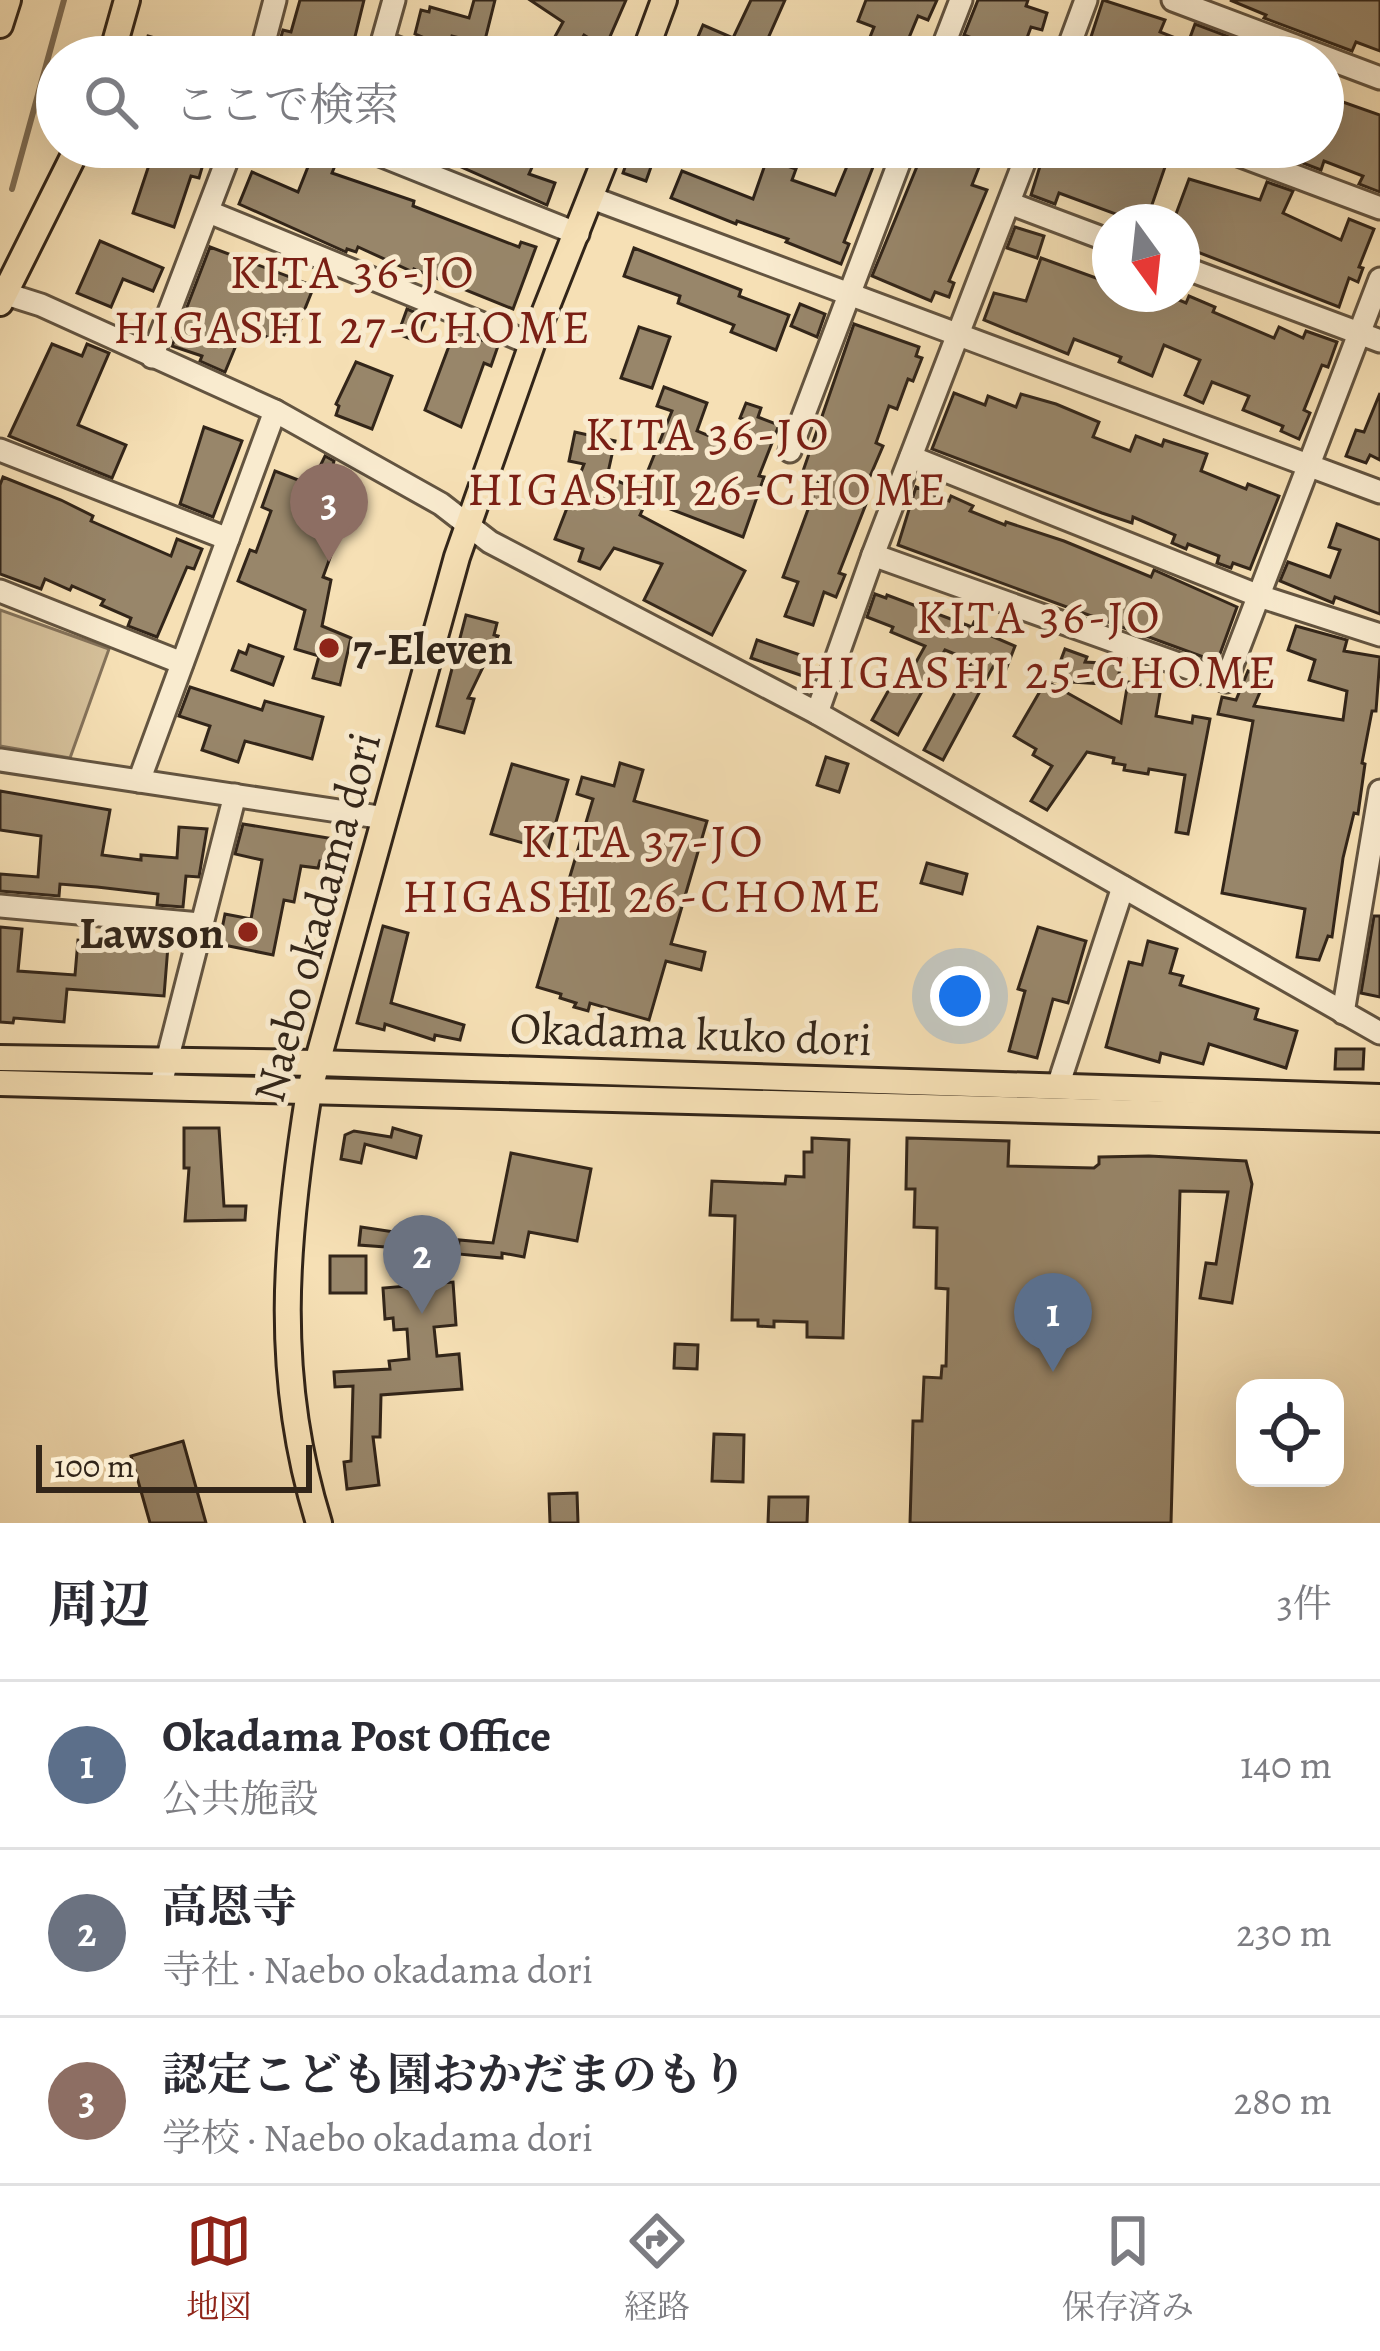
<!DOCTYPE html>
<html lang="ja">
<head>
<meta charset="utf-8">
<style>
	body { margin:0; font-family:Alegreya,"Noto Serif JP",serif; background:#f2f2f3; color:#2b2b33 }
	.controls { position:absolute; right:36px; bottom:36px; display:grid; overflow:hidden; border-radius:24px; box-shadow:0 12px 48px #0002 }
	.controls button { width:108px; height:108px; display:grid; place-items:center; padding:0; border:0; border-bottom:3px solid #e1e1e2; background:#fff; color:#2b2b33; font:60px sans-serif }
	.compass { position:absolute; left:1092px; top:204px; width:108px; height:108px; border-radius:50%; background:#fff; box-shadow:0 12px 48px #0002; rotate:165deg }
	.scale { position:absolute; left:36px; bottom:30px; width:276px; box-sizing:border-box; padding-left:12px; border:6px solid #322519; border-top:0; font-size:33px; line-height:42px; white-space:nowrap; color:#322519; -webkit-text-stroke:9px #f9ebcf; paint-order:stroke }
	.you { position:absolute; left:960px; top:996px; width:42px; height:42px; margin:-30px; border:9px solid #fff; border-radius:50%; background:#1a73e8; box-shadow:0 0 0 18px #1a73e833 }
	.badge { display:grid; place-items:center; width:78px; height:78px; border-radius:50%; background:#8f2418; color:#fff; font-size:39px; font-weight:700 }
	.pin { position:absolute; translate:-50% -99px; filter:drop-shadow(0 3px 6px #0008) }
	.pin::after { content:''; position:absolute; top:63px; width:42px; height:36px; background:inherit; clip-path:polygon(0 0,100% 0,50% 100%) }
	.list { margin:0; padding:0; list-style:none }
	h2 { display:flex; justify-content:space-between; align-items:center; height:156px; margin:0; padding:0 48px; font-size:51px }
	h2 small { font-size:39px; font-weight:400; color:#7c7c81 }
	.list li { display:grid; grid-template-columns:78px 1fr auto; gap:36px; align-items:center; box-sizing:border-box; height:168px; padding:0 48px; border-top:3px solid #e1e1e2 }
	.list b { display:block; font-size:45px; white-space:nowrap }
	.list p { margin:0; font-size:39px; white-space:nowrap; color:#7c7c81 }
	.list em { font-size:39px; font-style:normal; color:#7c7c81 }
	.icon { flex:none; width:66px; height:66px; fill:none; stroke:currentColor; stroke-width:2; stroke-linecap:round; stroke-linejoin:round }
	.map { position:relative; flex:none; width:1380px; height:1523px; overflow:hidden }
	.search { position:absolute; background:#fff; box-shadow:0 12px 48px #0002; left:36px; right:36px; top:36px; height:132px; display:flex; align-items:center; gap:30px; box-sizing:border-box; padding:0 42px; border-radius:66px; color:#7c7c81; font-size:45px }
	.sheet { height:660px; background:#fff }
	nav { display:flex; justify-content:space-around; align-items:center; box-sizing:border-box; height:168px; border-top:3px solid #e1e1e2; background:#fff; font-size:33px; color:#7c7c81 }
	nav a { display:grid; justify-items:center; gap:6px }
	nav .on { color:#8f2418 }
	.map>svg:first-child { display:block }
	.green { fill:#d5c09a; stroke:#84725a; stroke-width:3 }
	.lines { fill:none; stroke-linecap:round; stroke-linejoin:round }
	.stream { stroke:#7f6f57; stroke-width:6 }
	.building { fill:#98866a; stroke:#322519; stroke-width:3 }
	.minor-casing { stroke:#635440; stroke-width:27 }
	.major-casing { stroke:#322519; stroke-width:30 }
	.minor { stroke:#f9ebcf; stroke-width:21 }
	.major { stroke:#f6e0b5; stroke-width:24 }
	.poi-dot { fill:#8f2418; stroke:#f9ebcf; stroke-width:4.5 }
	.labels { text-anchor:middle; stroke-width:10; stroke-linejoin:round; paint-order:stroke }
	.poi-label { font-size:45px; font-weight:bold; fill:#322519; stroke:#f9ebcf; text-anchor:start }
	.street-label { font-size:45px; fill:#322519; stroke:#f9ebcf }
	.neighbourhood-label { font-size:48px; letter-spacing:3px; fill:#7a1f14; stroke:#f9ebcf }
</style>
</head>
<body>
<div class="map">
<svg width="1380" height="1523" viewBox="0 0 1380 1523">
	<rect width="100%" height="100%" fill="#f6e0b5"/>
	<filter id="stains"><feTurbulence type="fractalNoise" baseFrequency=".00167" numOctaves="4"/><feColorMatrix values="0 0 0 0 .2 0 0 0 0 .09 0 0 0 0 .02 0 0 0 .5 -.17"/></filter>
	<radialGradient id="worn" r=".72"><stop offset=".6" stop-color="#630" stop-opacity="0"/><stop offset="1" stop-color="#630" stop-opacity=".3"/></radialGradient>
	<!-- green -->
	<path class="green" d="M 0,610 L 109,649 L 70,758 L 0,746 Z"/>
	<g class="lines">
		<!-- stream -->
		<path class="stream" d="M 12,189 L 64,0"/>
	</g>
	<!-- building -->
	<g class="building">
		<path d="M 300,0 L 364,0 L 350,57 L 308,49 L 306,57 L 296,57 L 278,47 L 283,30 L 291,32 Z"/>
		<path d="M 474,0 L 495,0 L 484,44 L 452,36 L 450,43 L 440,40 L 438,44 L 415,34 L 421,10 L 429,12 L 430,7 L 469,18 Z"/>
		<path d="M 530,0 L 626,0 L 605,48 L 584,35 L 572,55 L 552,42 L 563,22 Z"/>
		<path d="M 751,0 L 785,0 L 765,45 L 752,39 L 744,57 L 705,57 L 692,51 L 703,25 L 733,38 Z"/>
		<path d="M 866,0 L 937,0 L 928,20 L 918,16 L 906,45 L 925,52 L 924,57 L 862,57 L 874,27 L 858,21 Z"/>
		<path d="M 978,0 L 1028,0 L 1026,6 L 1047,13 L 1042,30 L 1031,27 L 1020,57 L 997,51 L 998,48 L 964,35 Z"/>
		<path d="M 1103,0 L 1165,20 L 1160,32 L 1188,43 L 1195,24 L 1243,42 L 1237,57 L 1153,57 L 1155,52 L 1125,41 L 1119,57 L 1109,57 L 1087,49 Z"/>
		<path d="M 1230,0 L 1380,0 L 1380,51 L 1356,42 L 1352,51 L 1264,18 L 1266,15 Z"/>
		<path d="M 148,36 L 205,53 L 204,57 L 142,57 Z"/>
		<path d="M 1323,95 L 1380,115 L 1380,192 L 1359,184 L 1363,176 L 1324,161 L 1321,170 L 1261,147 L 1323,147 Z"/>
		<path d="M 139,147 L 208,147 L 199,178 L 191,176 L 174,227 L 133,213 L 149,165 L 135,161 Z"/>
		<path d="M 403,147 L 541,147 L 529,174 L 555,183 L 547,205 L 443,159 L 441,163 Z"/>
		<path d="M 632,147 L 658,147 L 646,181 L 623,173 Z"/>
		<path d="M 855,147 L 878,154 L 844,242 L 849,244 L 841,264 L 786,242 L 788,239 L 737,221 L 736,224 L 671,198 L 682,171 L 753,199 L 767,159 L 796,169 L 792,180 L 835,195 Z"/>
		<path d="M 925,147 L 956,147 L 983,157 L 972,185 L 987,190 L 949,281 L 954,283 L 949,297 L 935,292 L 931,301 L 872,276 Z"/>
		<path d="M 1046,147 L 1110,147 L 1165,167 L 1146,222 L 1122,222 L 1124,217 L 1059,193 L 1055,204 L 1031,195 Z"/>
		<path d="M 315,149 L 338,158 L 332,173 L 414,201 L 413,206 L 519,247 L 521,242 L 536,247 L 513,309 L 414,269 L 413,272 L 358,247 L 356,252 L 347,249 L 346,252 L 239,204 L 252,172 L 298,192 Z"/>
		<path d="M 1189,179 L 1260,200 L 1267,182 L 1290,190 L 1293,191 L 1283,213 L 1341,240 L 1349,219 L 1374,229 L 1359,267 L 1363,268 L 1358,282 L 1349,278 L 1339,307 L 1182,246 L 1182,222 L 1173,222 Z"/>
		<path d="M 1015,227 L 1044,236 L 1037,258 L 1007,248 Z"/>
		<path d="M 100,241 L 163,268 L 153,291 L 123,279 L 111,307 L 77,293 Z"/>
		<path d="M 210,247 L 314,286 L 300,321 L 292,318 L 280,343 L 244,326 L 225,372 L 200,361 L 202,356 L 172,346 Z"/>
		<path d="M 634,248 L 741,290 L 739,296 L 789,315 L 776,350 L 731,332 L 734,325 L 678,303 L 680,296 L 624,276 Z"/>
		<path d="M 1041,258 L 1110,283 L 1110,294 L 1165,294 L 1186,303 L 1189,296 L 1215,307 L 1213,312 L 1274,338 L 1279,327 L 1303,338 L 1306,331 L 1337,342 L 1328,367 L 1322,365 L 1304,410 L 1310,413 L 1299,439 L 1281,431 L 1283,426 L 1243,410 L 1249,396 L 1212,382 L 1203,403 L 1185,395 L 1200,360 L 1164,345 L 1152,376 L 1119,362 L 1121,357 L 1074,339 L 1068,354 L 984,320 L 994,293 L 1026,301 Z"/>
		<path d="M 800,304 L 825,314 L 817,337 L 791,326 Z"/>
		<path d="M 407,309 L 426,317 L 416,341 L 398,334 Z"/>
		<path d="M 854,324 L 919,347 L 916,356 L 922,358 L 913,381 L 908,379 L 897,409 L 889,406 L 876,443 L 883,446 L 859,502 L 866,504 L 839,573 L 845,575 L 836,597 L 824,592 L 813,625 L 785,616 L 798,582 L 783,577 L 820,477 L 803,471 Z"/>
		<path d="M 639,327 L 670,337 L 652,388 L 621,378 Z"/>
		<path d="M 455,330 L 498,346 L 491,366 L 484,363 L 461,427 L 425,410 Z"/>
		<path d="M 52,344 L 82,356 L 87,344 L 109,353 L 78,425 L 126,445 L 112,478 L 9,436 Z"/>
		<path d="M 356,362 L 392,376 L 372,429 L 336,415 L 339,406 L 336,404 Z"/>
		<path d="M 664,387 L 707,403 L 697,431 L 741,449 L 751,422 L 740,418 L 746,403 L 761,408 L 758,417 L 779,425 L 759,476 L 764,477 L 743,537 L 647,500 L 640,515 L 745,571 L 712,635 L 644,600 L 662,564 L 614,548 L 600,569 L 579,561 L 583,549 L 555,539 L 584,464 L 569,461 L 575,432 L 615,441 L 607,477 L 640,490 L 672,411 L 657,406 Z"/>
		<path d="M 954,393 L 985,405 L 988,396 L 1016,407 L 1021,394 L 1056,404 L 1099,422 L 1093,437 L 1130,451 L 1136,436 L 1162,446 L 1164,440 L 1207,454 L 1201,471 L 1246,489 L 1248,484 L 1279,496 L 1250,569 L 1233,563 L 1231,568 L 1217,563 L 1219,556 L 1188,544 L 1186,549 L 1172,543 L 1175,535 L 1133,517 L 1132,523 L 1102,513 L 932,449 Z"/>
		<path d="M 1380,393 L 1380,460 L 1370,455 L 1366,463 L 1346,456 L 1356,430 L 1364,432 Z"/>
		<path d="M 204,427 L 242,441 L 213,517 L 180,504 Z"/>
		<path d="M 325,456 L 334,461 L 327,491 L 351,500 L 323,577 L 331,580 L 322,626 L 351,638 L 340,685 L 313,678 L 319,656 L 295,649 L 305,610 L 238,581 L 250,550 L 256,552 L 271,511 L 262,507 L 275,471 L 311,485 Z"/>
		<path d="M 3,477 L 61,500 L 93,516 L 91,521 L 171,556 L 177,539 L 202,549 L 194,569 L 187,567 L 157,637 L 128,626 L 131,618 L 101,605 L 104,600 L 72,586 L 70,590 L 45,579 L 41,589 L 0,574 L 0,485 Z"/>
		<path d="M 916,487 L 949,501 L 951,496 L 973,506 L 970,511 L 1005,525 L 1006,522 L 1064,541 L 1151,577 L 1154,570 L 1237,607 L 1217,662 L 898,545 Z"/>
		<path d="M 1337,524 L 1380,540 L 1380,614 L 1335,597 L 1333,603 L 1280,581 L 1288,562 L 1330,577 L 1340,550 L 1329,547 Z"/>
		<path d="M 875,594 L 886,598 L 887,595 L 972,627 L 974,622 L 992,630 L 989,635 L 1015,646 L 1005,672 L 993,667 L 943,760 L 924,750 L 972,661 L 945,650 L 898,735 L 872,720 L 896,677 L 905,682 L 925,646 L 891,632 L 893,627 L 867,617 Z"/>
		<path d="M 466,615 L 497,623 L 494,635 L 498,636 L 468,698 L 474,699 L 464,733 L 437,726 Z"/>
		<path d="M 1296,626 L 1347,640 L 1344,651 L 1380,657 L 1376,711 L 1372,711 L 1362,763 L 1365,764 L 1358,814 L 1354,813 L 1343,858 L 1332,937 L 1328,936 L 1319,960 L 1297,957 L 1305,909 L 1222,893 L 1253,721 L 1218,714 L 1222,697 L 1236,700 L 1248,671 L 1266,678 L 1254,706 L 1343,720 L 1347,691 L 1309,680 L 1315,660 L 1288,650 Z"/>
		<path d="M 757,640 L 809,658 L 803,676 L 751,658 Z"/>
		<path d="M 249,645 L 283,657 L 273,685 L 232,670 L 239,651 L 246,654 Z"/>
		<path d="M 1065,649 L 1087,657 L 1085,662 L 1120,664 L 1118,685 L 1053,681 Z"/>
		<path d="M 1046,681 L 1121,723 L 1128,682 L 1161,687 L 1156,716 L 1192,723 L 1193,716 L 1210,719 L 1188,834 L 1176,832 L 1185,775 L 1149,769 L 1148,774 L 1124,770 L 1125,765 L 1113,763 L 1114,758 L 1087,752 L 1047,810 L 1031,801 L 1052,766 L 1033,755 L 1036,749 L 1014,736 Z"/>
		<path d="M 190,687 L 262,710 L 265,701 L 323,717 L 312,759 L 245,741 L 238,762 L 202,750 L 210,726 L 179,716 Z"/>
		<path d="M 826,757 L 848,764 L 839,792 L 817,785 Z"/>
		<path d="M 620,763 L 643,770 L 634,801 L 707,821 L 671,944 L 705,952 L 701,970 L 666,961 L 649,1020 L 590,1003 L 588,1011 L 574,1007 L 576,1003 L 560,998 L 561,994 L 537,987 L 593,799 L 577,794 L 582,777 L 614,786 Z"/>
		<path d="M 512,764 L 568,780 L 548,850 L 491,834 Z"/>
		<path d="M 0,791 L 110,810 L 102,855 L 141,860 L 141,855 L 177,858 L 179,827 L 207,829 L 199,877 L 186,876 L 183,907 L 157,905 L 158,894 L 97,887 L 60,884 L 59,896 L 0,891 L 0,874 L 38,877 L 41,836 L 0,830 Z"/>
		<path d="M 243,824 L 340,840 L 335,864 L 320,861 L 318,868 L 301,866 L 294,902 L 284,900 L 273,955 L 219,944 L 225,914 L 251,919 L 262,860 L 235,854 Z"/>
		<path d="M 927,863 L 967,874 L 962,894 L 921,883 Z"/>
		<path d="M 1374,916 L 1380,916 L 1380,997 L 1361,993 Z"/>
		<path d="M 383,926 L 408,933 L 391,1003 L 464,1025 L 460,1040 L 435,1035 L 434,1040 L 385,1024 L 384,1030 L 357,1023 Z"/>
		<path d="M 0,927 L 22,929 L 18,971 L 75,975 L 78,940 L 168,946 L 164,996 L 67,989 L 64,1022 L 14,1018 L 13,1023 L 0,1022 Z"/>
		<path d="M 1038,927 L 1086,941 L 1068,1003 L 1053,999 L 1037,1058 L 1009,1051 L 1025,991 L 1018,989 Z"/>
		<path d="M 1148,941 L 1177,949 L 1170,973 L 1183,976 L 1180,985 L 1258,1009 L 1255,1019 L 1297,1031 L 1286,1068 L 1209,1044 L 1203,1064 L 1161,1053 L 1159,1062 L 1106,1047 L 1129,962 L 1142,965 Z"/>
		<path d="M 1336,1049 L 1364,1049 L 1363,1069 L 1335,1069 Z"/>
		<path d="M 184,1128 L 219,1128 L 224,1206 L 246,1206 L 245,1220 L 185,1221 L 189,1168 L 184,1168 Z"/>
		<path d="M 393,1128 L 421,1136 L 416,1158 L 365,1144 L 361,1163 L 341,1159 L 345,1135 L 354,1131 L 391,1137 Z"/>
		<path d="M 812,1138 L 849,1140 L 843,1338 L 807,1337 L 807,1322 L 774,1321 L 774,1327 L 758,1326 L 758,1320 L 732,1320 L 735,1216 L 710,1215 L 712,1181 L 785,1184 L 786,1176 L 804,1177 L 804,1152 L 812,1152 Z"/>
		<path d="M 907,1138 L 1009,1141 L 1008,1166 L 1094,1168 L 1099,1164 L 1099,1157 L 1149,1156 L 1246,1161 L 1252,1184 L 1232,1303 L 1200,1298 L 1206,1263 L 1216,1264 L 1228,1192 L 1180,1191 L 1171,1523 L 910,1523 L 913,1421 L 922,1421 L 924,1377 L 941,1378 L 942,1366 L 946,1366 L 948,1289 L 936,1288 L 937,1228 L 914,1227 L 915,1189 L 906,1189 Z"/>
		<path d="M 511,1153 L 591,1169 L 577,1241 L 529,1232 L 524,1257 L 502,1253 L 502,1258 L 458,1254 L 459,1240 L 493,1243 Z"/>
		<path d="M 361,1227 L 401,1233 L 399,1248 L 359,1245 Z"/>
		<rect x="330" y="1256" width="36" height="37"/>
		<path d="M 453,1282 L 456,1325 L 434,1327 L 437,1356 L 459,1354 L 462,1389 L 381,1395 L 380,1437 L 373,1437 L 379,1485 L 347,1489 L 344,1462 L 351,1461 L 353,1386 L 335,1387 L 334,1372 L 390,1369 L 389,1361 L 409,1359 L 407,1329 L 394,1330 L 393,1318 L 385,1319 L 383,1288 Z"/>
		<path d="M 675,1344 L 698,1345 L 697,1369 L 674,1368 Z"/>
		<path d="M 714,1434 L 744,1435 L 743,1482 L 712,1481 Z"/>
		<path d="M 183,1441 L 206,1523 L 150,1523 L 131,1456 Z"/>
		<path d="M 577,1493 L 578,1523 L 550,1523 L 549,1494 Z"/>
		<path d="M 769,1497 L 808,1497 L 807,1523 L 768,1523 Z"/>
	</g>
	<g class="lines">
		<!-- minor casing -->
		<g class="minor-casing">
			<g id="minor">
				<path d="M 1173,0 L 1380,78"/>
				<path d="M 382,42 L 421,57"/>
				<path d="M 943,47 L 972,57"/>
				<path d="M 260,57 L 275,0"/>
				<path d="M 378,57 L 394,0"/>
				<path d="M 939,57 L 961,0"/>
				<path d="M 1065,57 L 1086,0"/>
				<path d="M 360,147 L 578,234"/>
				<path d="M 1217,147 L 1380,208"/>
				<path d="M 592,198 L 1380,492"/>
				<path d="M 1009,203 L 1110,241"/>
				<path d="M 209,212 L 532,344"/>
				<path d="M 1182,267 L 1380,341"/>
				<path d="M 0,292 L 41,305 L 275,411 L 441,504 L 490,542 L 817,713 L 1380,1033"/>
				<path d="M 152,357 L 232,147"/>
				<path d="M 0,450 L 228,539"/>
				<path d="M 790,451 L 905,147"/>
				<path d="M 911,457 L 1259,596 L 1380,635"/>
				<path d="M 873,555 L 1226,681 L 1380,279"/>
				<path d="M 0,591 L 182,663"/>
				<path d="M 817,713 L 873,555 L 1030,147"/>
				<path d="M 0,760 L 385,818"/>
				<path d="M 139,781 L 275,411"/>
				<path d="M 0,906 L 200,924"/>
				<path d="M 1343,1013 L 1380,791"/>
				<path d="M 1058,1086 L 1123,887"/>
				<path d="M 160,1088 L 235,795"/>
			</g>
		</g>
		<!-- major casing -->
		<g class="major-casing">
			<g id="major">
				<path d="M 0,25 L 8,0"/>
				<path d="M 111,57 L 127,0"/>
				<path d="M 643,57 L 664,0"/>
				<path d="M 0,303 L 78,147"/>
				<path d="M 0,1058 L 317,1063 L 1380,1097"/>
				<path d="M 0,1083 L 1380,1119"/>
				<path d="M 319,1523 C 273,1376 285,1241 309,1092 L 457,557 L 532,344 L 610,147"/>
			</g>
		</g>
		<!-- minor -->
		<use href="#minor" class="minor"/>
		<!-- major -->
		<use href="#major" class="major"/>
	</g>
	<!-- markers -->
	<g class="poi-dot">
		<circle cx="329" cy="648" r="12"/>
		<circle cx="248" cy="932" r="12"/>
	</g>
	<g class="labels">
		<!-- poi labels -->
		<g class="poi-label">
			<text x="353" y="664">7-Eleven</text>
			<text x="224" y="948" text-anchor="end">Lawson</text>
		</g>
		<!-- street labels -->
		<g class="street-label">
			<text transform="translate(316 917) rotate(-75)" y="16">Naebo okadama dori</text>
			<text transform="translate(691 1033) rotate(2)" y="16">Okadama kuko dori</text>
		</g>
		<!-- neighbourhood labels -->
		<g class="neighbourhood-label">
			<text x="353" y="288">KITA 36-JO<tspan x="353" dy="55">HIGASHI 27-CHOME</tspan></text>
			<text x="708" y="450">KITA 36-JO<tspan x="708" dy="55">HIGASHI 26-CHOME</tspan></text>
			<text x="1039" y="633">KITA 36-JO<tspan x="1039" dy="55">HIGASHI 25-CHOME</tspan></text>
			<text x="643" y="857">KITA 37-JO<tspan x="643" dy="55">HIGASHI 26-CHOME</tspan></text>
		</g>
	</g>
	<rect width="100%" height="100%" filter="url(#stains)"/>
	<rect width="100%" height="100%" fill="url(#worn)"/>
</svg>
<div class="controls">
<button><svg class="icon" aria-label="locate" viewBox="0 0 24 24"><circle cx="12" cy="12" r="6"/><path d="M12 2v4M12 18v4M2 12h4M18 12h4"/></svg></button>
</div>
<svg class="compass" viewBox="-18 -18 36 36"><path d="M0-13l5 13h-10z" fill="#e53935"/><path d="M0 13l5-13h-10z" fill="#7c7c81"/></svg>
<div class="scale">100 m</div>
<div class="you"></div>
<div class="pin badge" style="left:1053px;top:1372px;background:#5c6f8a">1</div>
<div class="pin badge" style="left:422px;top:1314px;background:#6b7280">2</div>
<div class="pin badge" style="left:329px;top:562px;background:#8d6e63">3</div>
<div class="search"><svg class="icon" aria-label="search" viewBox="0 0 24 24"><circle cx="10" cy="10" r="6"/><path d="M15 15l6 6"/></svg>ここで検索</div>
</div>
<section class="sheet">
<h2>周辺<small>3件</small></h2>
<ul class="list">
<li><span class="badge" style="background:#5c6f8a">1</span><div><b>Okadama Post Office</b><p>公共施設</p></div><em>140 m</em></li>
<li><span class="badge" style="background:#6b7280">2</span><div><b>高恩寺</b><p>寺社 · Naebo okadama dori</p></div><em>230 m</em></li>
<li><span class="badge" style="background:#8d6e63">3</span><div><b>認定こども園おかだまのもり</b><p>学校 · Naebo okadama dori</p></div><em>280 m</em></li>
</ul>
</section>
<nav>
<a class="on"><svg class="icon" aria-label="map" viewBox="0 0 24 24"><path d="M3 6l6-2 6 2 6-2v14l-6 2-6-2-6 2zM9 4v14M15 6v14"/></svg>地図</a>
<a><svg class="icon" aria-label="directions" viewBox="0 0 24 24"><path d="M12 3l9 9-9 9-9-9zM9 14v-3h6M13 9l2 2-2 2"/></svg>経路</a>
<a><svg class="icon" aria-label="saved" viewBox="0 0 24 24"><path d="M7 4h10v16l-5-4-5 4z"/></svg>保存済み</a>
</nav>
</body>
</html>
